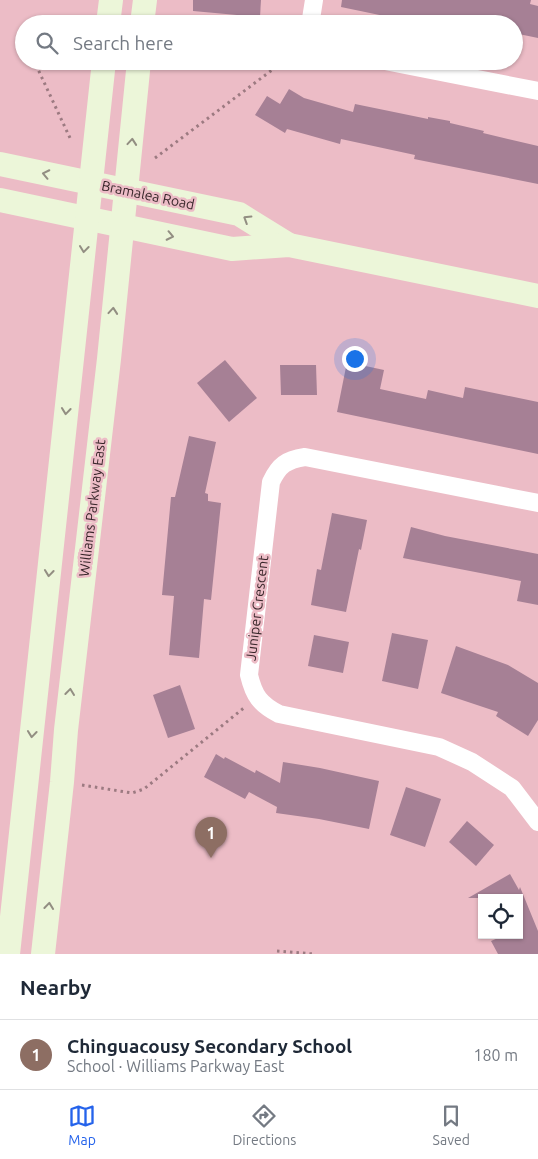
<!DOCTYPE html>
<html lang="en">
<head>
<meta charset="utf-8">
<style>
	body { margin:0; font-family:Ubuntu,sans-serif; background:#f2f2f3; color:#1f2937 }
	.controls { position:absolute; right:15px; bottom:15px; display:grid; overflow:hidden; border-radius:0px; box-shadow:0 1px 4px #0004 }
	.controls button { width:45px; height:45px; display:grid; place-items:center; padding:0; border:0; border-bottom:1px solid #e0e1e3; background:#fff; color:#1f2937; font:25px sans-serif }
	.you { position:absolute; left:354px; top:358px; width:18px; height:18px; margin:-12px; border:4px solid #fff; border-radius:50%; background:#1a73e8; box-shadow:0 0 0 8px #1a73e833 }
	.badge { display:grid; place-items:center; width:32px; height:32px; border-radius:50%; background:#2563eb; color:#fff; font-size:16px; font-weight:700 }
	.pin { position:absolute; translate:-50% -41px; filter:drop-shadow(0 1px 2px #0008) }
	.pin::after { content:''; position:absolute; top:26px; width:18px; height:15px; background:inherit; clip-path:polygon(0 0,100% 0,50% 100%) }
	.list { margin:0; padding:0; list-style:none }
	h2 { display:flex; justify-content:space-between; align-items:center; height:65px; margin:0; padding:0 20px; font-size:21px }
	h2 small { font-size:16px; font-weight:400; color:#747a83 }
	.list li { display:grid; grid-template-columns:32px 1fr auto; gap:15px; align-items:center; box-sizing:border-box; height:70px; padding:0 20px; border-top:1px solid #e0e1e3 }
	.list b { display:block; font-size:19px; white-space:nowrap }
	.list p { margin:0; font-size:16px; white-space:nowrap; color:#747a83 }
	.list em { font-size:16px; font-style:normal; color:#747a83 }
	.icon { flex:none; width:28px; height:28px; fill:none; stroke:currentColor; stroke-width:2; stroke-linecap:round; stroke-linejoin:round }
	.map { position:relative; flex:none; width:538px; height:954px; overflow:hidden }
	.search { position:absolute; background:#fff; box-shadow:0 1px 4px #0004; left:15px; right:15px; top:15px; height:55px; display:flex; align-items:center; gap:12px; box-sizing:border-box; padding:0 18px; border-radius:28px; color:#747a83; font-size:19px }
	.sheet { height:135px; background:#fff }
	nav { display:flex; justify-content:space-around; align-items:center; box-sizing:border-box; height:70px; border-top:1px solid #e0e1e3; background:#fff; font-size:14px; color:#747a83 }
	nav a { display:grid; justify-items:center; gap:2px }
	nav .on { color:#2563eb }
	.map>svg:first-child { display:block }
	.building { fill:#a68095 }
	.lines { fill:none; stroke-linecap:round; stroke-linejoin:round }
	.path { stroke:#9c7a81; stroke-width:3; stroke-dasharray:2.5 4; stroke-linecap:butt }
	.street { stroke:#fff; stroke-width:18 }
	.secondary { stroke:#ecf6d9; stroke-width:24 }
	.oneway { stroke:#928e82 }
	.labels { text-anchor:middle; stroke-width:5; stroke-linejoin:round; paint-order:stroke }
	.street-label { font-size:14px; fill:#38262a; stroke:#ecbcc6 }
</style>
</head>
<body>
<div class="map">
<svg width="538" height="954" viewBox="0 0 538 954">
	<rect width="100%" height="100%" fill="#ecbcc6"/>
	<!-- building -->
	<g class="building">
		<path d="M 193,0 L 261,0 L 260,17 L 193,11 Z"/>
		<path d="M 342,0 L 531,0 L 530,4 L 538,6 L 538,38 L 514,33 L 514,24 L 469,24 L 449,20 L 448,24 L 423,24 L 341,7 Z"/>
		<path d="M 289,89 L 304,98 L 353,112 L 355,104 L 428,119 L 428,117 L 450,121 L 450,123 L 484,131 L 483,133 L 538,146 L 538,184 L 414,159 L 415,155 L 341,139 L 340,144 L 287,129 L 285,133 L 255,115 L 267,96 L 280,104 Z"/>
		<path d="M 225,360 L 257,398 L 229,422 L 197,383 Z"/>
		<path d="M 347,362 L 384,370 L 380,389 L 426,399 L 428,390 L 463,398 L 465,387 L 538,402 L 538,454 L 337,412 Z"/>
		<path d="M 280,365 L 316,365 L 317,395 L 281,395 Z"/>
		<path d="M 189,436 L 216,442 L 205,493 L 208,494 L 208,501 L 221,503 L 211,600 L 204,599 L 199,658 L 169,655 L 174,596 L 162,595 L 171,497 L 175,497 Z"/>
		<path d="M 332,513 L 367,520 L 361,550 L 359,549 L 346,612 L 311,605 L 317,569 L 321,570 Z"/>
		<path d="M 411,527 L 445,536 L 538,554 L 538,605 L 517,601 L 521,581 L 403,558 Z"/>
		<path d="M 392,633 L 428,640 L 418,689 L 382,681 Z"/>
		<path d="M 314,635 L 349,642 L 343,673 L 308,666 Z"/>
		<path d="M 456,646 L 508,665 L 538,683 L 538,720 L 528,736 L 496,716 L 498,712 L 441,693 Z"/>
		<path d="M 180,685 L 195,729 L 168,738 L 153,695 Z"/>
		<path d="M 216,754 L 224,759 L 225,757 L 255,773 L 256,770 L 280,783 L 283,762 L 320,768 L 379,781 L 369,829 L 319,819 L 276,813 L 277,807 L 249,792 L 245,799 L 204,777 Z"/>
		<path d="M 406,787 L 441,799 L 425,847 L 390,835 Z"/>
		<path d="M 467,821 L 494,845 L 476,866 L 449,842 Z"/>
		<path d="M 510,874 L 519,890 L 520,887 L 538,931 L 538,954 L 498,954 L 491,941 L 505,935 L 519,935 L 519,898 L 468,898 Z"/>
	</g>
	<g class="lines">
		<!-- path -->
		<g class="path">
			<path d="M 36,65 L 70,138"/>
			<path d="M 155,158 L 284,61"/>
			<path d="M 82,785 L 132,793 L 144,789 L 245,707"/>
			<path d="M 277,951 L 314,954"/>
		</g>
		<!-- street -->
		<g class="street">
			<path d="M 313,24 L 311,19 L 314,0"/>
			<path d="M 385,61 L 538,91"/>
			<path d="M 538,503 L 305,457 C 286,460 279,465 271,482 L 249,675 C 254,696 260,704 279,714 L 439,747 L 472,762 L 512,788 L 538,822"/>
		</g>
		<!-- secondary -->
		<g class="secondary">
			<path d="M 108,24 L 111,0"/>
			<path d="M 142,24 L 145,0"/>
			<path d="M 0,164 L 239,214 L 289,245"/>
			<path d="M 0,200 L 232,249 L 289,245 L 538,296"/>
			<path d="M 8,954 L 104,61"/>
			<path d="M 43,954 L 62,782 L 66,730 L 109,359 L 139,61"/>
		</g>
	</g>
	<!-- one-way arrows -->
	<defs><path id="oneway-chevron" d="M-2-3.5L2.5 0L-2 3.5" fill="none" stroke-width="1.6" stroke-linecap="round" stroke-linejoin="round" transform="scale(1.25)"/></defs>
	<g class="oneway">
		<use href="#oneway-chevron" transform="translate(132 142) rotate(-85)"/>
		<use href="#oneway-chevron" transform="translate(46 174) rotate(-168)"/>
		<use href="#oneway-chevron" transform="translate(247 219) rotate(-148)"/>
		<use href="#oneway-chevron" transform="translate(170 236) rotate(12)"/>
		<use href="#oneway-chevron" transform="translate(84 249) rotate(97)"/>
		<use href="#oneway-chevron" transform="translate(113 311) rotate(-85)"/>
		<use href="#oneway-chevron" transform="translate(66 411) rotate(96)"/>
		<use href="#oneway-chevron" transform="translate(49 573) rotate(96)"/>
		<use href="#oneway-chevron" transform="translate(70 692) rotate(-83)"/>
		<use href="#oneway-chevron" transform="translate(32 734) rotate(96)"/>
		<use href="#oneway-chevron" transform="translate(49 906) rotate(-84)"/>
	</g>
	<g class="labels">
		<!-- street labels -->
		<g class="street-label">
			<text transform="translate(148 195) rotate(12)" y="5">Bramalea Road</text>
			<text transform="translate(92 508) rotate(-83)" y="5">Williams Parkway East</text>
			<text transform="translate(257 608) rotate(-83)" y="5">Juniper Crescent</text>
		</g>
	</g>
</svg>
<div class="controls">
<button><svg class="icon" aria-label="locate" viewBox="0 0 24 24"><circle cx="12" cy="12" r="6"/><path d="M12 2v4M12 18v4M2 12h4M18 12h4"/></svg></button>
</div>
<div class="you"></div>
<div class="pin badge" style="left:211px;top:858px;background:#8d6e63">1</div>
<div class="search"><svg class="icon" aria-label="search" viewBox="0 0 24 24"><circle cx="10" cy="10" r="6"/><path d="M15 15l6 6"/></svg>Search here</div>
</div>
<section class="sheet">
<h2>Nearby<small></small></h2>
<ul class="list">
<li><span class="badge" style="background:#8d6e63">1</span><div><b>Chinguacousy Secondary School</b><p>School · Williams Parkway East</p></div><em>180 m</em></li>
</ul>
</section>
<nav>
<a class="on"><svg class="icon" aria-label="map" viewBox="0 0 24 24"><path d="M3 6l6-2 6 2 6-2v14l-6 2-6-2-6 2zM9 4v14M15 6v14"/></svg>Map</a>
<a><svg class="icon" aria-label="directions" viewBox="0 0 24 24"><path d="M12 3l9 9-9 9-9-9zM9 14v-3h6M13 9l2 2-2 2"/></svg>Directions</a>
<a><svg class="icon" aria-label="saved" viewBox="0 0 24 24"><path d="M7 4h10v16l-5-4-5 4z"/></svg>Saved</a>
</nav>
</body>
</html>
